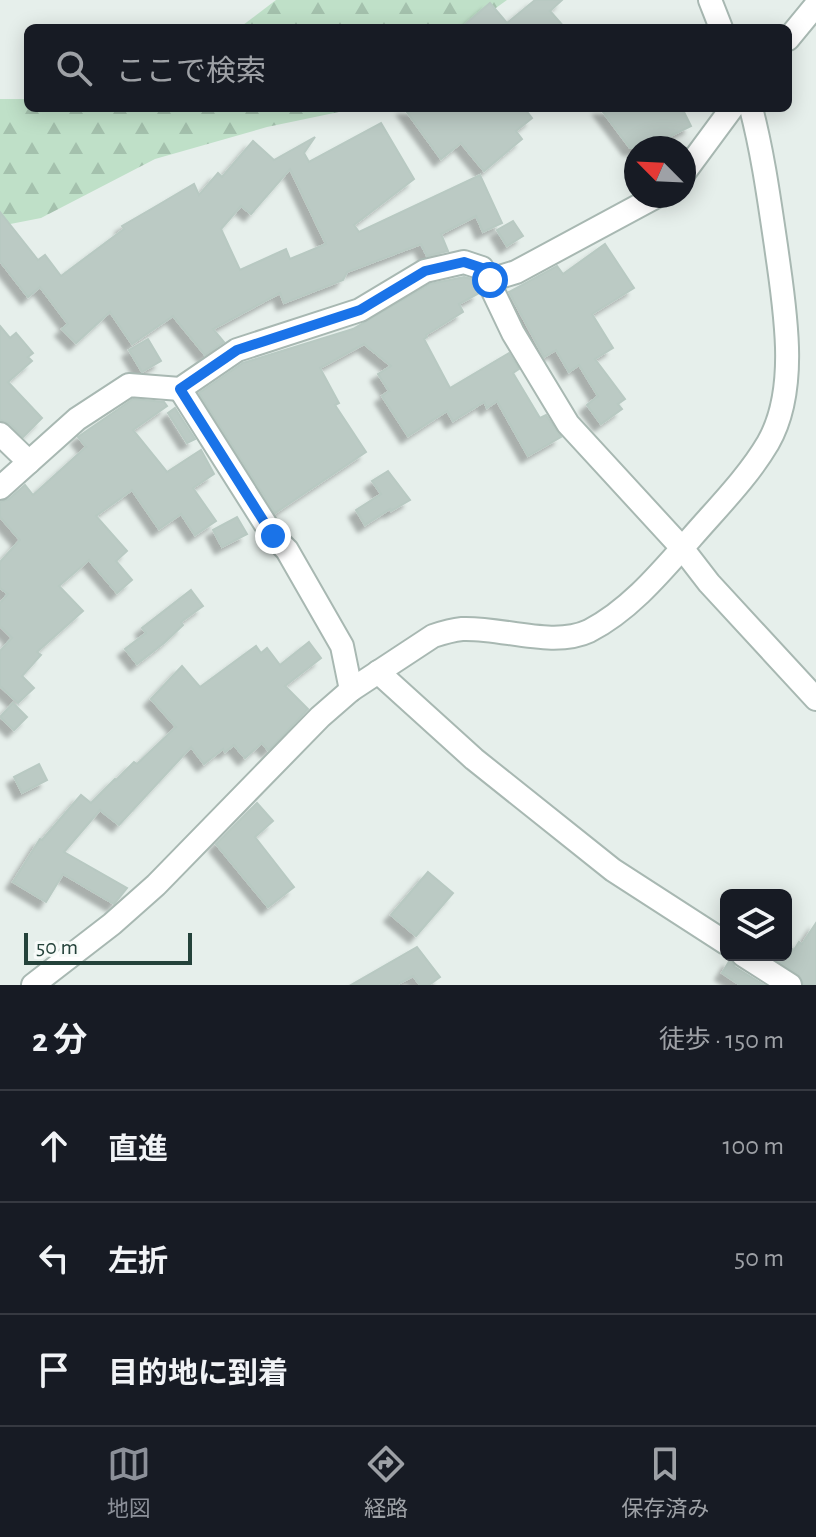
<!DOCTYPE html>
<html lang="ja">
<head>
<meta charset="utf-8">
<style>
	body { margin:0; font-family:"Alegreya Sans","Noto Sans JP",sans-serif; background:#20242c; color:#f1f3f6 }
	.controls { position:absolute; right:24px; bottom:24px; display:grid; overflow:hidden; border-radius:12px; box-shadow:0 4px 20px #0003 }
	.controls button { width:72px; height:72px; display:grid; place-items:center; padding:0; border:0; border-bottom:2px solid #363941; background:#171b24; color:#f1f3f6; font:40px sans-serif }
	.compass { position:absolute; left:624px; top:136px; width:72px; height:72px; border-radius:50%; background:#171b24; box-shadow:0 4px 20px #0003; rotate:294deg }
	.scale { position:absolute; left:24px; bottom:20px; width:168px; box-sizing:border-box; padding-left:8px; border:4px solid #24423a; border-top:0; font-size:22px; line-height:28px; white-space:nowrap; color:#24423a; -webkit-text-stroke:6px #f7fbf9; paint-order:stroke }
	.stop { position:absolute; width:24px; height:24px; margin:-18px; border:6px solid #1a73e8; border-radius:50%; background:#fff }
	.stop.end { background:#1a73e8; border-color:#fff; box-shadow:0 2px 8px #0008 }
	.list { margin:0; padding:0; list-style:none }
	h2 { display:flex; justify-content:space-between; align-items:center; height:104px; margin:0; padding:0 32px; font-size:34px }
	h2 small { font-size:26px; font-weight:400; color:#9ea1a6 }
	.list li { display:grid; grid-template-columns:52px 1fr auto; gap:24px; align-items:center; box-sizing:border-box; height:112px; padding:0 32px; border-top:2px solid #363941 }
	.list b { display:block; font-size:30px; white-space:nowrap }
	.list em { font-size:26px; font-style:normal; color:#9ea1a6 }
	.icon { flex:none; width:44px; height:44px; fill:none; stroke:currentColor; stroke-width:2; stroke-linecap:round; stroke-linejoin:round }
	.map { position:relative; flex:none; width:816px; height:985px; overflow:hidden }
	.search { position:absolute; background:#171b24; box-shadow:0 4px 20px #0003; left:24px; right:24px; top:24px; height:88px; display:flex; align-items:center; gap:20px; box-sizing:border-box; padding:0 28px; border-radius:12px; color:#9ea1a6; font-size:30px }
	.sheet { height:440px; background:#171b24 }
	nav { display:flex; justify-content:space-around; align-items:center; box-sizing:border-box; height:112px; border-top:2px solid #363941; background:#171b24; font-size:22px; color:#9ea1a6 }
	nav a { display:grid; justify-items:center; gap:4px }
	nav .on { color:#8c9099 }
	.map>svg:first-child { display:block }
	.forest { fill:url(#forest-firs) }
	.building { fill:#bbcac4; stroke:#b8c9c2; stroke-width:2; fill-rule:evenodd; filter:url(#shadow) }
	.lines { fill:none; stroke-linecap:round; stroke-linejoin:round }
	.street-casing { stroke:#a8b8b2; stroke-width:26 }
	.street { stroke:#fff; stroke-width:22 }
	.route { stroke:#1a73e8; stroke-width:10 }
</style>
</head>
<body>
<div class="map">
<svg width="816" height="985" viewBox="0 0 816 985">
	<defs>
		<pattern id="forest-firs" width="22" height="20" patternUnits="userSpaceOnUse" patternTransform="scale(2)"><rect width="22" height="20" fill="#bfe0c8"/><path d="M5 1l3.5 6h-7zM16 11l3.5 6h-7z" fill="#a4c1ad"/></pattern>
		<filter id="shadow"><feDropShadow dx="-7" dy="7" stdDeviation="2" flood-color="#0004"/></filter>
	</defs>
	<rect width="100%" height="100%" fill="#e6efeb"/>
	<!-- forest -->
	<g class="forest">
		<path d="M 276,0 L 507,0 L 468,28 L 239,28 Z"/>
		<path d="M 0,99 L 28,99 L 28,108 L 358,108 L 267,127 L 155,159 L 41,218 L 0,226 Z"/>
	</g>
	<!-- building -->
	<g class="building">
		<path d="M 535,0 L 562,0 L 550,11 L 565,28 L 461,28 L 490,3 L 507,23 Z"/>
		<path d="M 404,108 L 524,108 L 532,118 L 516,131 L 522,139 L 484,171 L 461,143 L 441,159 Z"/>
		<path d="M 600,108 L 682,108 L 691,126 L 646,148 L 630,148 Z"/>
		<path d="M 381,123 L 414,179 L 354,225 L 359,232 L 480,175 L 502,223 L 483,232 L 476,216 L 441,234 L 448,251 L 427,256 L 421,244 L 347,272 L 343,280 L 284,303 L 280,293 L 213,329 L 224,342 L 205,355 L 173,316 L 132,344 L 110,312 L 76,343 L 62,329 L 68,324 L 40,287 L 28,297 L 0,261 L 0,212 L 38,260 L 45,255 L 61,276 L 124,229 L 122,226 L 153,208 L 194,184 L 199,195 L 218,173 L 222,177 L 253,141 L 274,160 L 315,137 L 304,153 L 309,162 ZM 290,169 L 326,244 L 290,259 L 286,249 L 240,270 L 221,229 L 241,206 L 251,214 Z"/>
		<path d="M 513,221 L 523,236 L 507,246 L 497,230 Z"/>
		<path d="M 605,244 L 634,288 L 592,314 L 613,348 L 595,359 L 625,399 L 618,404 L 622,409 L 601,424 L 587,405 L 598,396 L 579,365 L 569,372 L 556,350 L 544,357 L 509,292 L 557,266 L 563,274 Z"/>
		<path d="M 464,277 L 472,279 L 479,293 L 459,304 L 463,312 L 426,335 L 427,337 L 424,339 L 450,388 L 509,353 L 519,369 L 513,373 L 540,418 L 546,415 L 561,437 L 528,456 L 497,401 L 487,408 L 484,402 L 453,421 L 447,411 L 408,436 L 382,396 L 389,391 L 378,374 L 391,366 L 364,344 L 320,368 L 339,403 L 335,405 L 366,452 L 275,513 L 199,393 L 243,363 L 353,329 L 430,284 Z"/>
		<path d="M 0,326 L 10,338 L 16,333 L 33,353 L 28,357 L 32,361 L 8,382 L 42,418 L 23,437 L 9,423 L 0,420 Z"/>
		<path d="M 148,339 L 161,361 L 142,372 L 129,350 Z"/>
		<path d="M 133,399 L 164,402 L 167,406 L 133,430 L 167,472 L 201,450 L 214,474 L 193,488 L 216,521 L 195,535 L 181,514 L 159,529 L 132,490 L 96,516 L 127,551 L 116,561 L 132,580 L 117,593 L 89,560 L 59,586 L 83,611 L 37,652 L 41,655 L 22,676 L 34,688 L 18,703 L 0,686 L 0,651 L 12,638 L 0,626 L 0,603 L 8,594 L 0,588 L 0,562 L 20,540 L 0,517 L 0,502 L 9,499 L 25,485 L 33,495 L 86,447 L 78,437 Z"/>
		<path d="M 175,408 L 195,439 L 187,443 L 168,413 Z"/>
		<path d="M 388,471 L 410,500 L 391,511 L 390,509 L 365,525 L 356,510 L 381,494 L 372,481 Z"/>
		<path d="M 237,517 L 247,534 L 222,547 L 213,530 Z"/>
		<path d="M 191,590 L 203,606 L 181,622 L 183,625 L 164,643 L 137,664 L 125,649 L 146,633 L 142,628 Z"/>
		<path d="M 309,642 L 321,658 L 285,686 L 308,709 L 273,746 L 268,750 L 262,743 L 245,758 L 234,745 L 225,752 L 223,749 L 204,764 L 191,747 L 119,825 L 100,810 L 64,852 L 127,888 L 114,904 L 63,874 L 46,902 L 13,882 L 40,839 L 42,840 L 81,795 L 91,803 L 115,779 L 116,780 L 134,762 L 137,764 L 176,727 L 151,699 L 182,666 L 200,687 L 256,646 L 261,653 L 267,648 L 280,665 Z"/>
		<path d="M 13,703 L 27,717 L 14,730 L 0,717 Z"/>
		<path d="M 39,764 L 47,780 L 22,793 L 14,777 Z"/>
		<path d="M 257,803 L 273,821 L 255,837 L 294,887 L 268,907 L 216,844 Z"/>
		<path d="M 428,872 L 453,893 L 416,936 L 391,915 Z"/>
		<path d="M 816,923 L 816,985 L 804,985 L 798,974 L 776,960 L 786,955 L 788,947 L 794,950 L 799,942 L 802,944 Z"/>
		<path d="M 417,947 L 440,977 L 429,985 L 420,985 L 413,976 L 396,985 L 351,985 Z"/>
		<path d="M 730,960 L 735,967 L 764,985 L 740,985 L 722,973 Z"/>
	</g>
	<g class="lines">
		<!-- street casing -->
		<g class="street-casing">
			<g id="street">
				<path d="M 710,0 L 721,28"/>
				<path d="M 788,39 L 816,5"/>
				<path d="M 684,173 L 732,108"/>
				<path d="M 490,280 L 516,272 L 657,196"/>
				<path d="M 180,389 L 273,536 L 287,550 L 342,646 L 351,690"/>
				<path d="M 0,434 L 29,462"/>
				<path d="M 0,488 L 77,419 L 129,385 L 180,389 L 237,350 L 360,310 L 425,271 L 464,262 L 482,268 L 513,333 L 568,424 L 682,548 L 709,583 L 816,699"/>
				<path d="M 378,672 L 474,759 L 613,870 L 726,943"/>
				<path d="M 743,955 L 790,985"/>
				<path d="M 33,985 L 112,924 L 156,885 L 320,717 L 351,690 L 433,636 C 442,633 452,630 462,629 C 501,627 553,648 589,631 C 630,610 662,571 692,537 C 718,507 748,477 768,443 C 800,388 784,305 776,246 C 769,199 763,154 751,108"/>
			</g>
		</g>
		<!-- street -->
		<use href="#street" class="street"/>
	</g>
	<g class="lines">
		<!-- route -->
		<path class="route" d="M 273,536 L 180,389 L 237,350 L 360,310 L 425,271 L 464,262 L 482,268 L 490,280"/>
	</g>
</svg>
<div class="controls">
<button><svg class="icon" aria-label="layers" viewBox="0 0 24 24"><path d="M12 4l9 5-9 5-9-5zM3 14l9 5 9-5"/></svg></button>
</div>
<svg class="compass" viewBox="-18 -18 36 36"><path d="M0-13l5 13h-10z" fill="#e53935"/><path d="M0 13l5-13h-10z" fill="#9ea1a6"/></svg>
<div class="scale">50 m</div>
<div class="stop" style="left:490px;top:280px"></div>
<div class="stop end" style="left:273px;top:536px"></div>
<div class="search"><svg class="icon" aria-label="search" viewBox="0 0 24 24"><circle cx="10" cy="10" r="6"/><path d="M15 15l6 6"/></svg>ここで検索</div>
</div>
<section class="sheet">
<h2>2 分<small>徒歩 · 150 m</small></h2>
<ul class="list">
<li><svg class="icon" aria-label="ahead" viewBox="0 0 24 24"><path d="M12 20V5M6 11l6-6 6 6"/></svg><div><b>直進</b></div><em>100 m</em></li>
<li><svg class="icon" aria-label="left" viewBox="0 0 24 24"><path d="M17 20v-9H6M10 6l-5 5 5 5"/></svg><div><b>左折</b></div><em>50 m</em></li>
<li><svg class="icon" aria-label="arrive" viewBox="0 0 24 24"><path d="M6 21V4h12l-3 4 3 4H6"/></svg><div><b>目的地に到着</b></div></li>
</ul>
</section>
<nav>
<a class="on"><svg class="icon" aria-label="map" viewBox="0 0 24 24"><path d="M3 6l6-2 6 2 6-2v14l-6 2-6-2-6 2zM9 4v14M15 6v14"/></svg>地図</a>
<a><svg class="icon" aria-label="directions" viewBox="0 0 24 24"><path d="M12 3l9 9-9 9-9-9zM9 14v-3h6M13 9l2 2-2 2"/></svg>経路</a>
<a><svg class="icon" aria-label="saved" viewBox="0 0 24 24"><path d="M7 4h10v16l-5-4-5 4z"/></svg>保存済み</a>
</nav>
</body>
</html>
